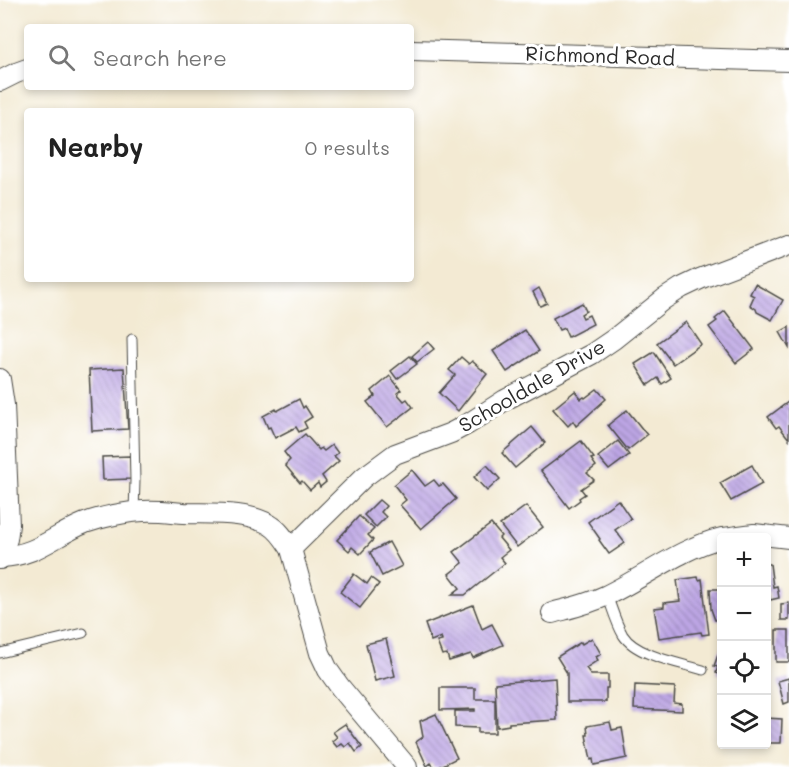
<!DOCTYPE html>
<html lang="en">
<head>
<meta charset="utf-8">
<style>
	body { margin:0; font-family:Mali,sans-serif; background:#f2f2f2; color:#222 }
	.controls { position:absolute; right:18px; bottom:18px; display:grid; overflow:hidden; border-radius:6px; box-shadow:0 3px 9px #0003 }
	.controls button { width:54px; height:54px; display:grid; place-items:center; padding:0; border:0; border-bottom:2px solid #e0e0e0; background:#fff; color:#222; font:30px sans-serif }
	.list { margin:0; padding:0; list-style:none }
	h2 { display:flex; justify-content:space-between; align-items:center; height:78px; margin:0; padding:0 24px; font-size:26px }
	h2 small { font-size:20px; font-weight:400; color:#767676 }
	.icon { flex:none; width:33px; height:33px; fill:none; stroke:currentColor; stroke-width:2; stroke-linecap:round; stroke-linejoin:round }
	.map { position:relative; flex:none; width:789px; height:767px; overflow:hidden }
	.search { position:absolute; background:#fff; box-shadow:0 3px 9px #0003; left:24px; top:24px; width:390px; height:66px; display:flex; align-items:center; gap:15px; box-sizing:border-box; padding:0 21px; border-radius:6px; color:#767676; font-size:22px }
	.panel { position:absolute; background:#fff; box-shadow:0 3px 9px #0003; left:24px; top:108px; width:390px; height:174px; border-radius:6px }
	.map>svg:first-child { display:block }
	.building { fill:url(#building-back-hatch) }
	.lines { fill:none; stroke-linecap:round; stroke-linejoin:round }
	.lane-casing { stroke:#494844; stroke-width:11 }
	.street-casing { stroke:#494844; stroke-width:22 }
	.lane { stroke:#fff; stroke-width:9 }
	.street { stroke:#fff; stroke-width:20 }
	.labels { text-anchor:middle; stroke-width:6; stroke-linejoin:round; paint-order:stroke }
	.street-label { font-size:20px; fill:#2b2b2b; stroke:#fff }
</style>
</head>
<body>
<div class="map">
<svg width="789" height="767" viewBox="0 0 789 767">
	<defs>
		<pattern id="building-back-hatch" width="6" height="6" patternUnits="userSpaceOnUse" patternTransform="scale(1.5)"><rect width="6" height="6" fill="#bda6e5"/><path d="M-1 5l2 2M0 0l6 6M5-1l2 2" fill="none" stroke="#9a87ba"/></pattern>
	</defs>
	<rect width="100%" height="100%" fill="#fff"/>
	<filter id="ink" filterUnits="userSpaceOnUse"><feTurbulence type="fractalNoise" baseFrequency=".0167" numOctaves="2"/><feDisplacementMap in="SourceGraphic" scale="12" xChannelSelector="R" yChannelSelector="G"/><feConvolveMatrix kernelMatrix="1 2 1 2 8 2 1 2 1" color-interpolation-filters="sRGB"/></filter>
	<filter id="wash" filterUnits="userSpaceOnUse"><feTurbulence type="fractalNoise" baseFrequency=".008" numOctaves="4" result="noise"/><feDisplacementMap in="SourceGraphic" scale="24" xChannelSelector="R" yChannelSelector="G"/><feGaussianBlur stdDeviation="1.35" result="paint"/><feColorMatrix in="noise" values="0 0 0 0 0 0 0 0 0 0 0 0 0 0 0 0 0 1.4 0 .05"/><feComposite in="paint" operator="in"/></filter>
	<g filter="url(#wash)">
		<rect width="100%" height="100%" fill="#f3ead3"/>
		<g id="blocks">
			<!-- building -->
			<g class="building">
				<path d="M 755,284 L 783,300 L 772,320 L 757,312 L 756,309 L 750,305 L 754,296 L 750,294 Z"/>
				<path d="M 539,288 L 547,303 L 540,306 L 533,292 Z"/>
				<path d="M 582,303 L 586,311 L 581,314 L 583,318 L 589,315 L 593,324 L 568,337 L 564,328 L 559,330 L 553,318 Z"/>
				<path d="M 725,311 L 754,349 L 736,363 L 709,327 L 717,321 L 715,319 Z"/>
				<path d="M 686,322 L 701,344 L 673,364 L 657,343 Z"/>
				<path d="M 789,327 L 789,348 L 780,332 Z"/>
				<path d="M 525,330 L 539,351 L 507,372 L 493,351 Z"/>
				<path d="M 428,342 L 434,349 L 417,362 L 412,356 Z"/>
				<path d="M 654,352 L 671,378 L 662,384 L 658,378 L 648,385 L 635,364 Z"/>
				<path d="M 410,356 L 417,364 L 397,379 L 391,371 Z"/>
				<path d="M 461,357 L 469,364 L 472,361 L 487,374 L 458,411 L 439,393 L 455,375 L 449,370 Z"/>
				<path d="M 124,368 L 128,429 L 92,431 L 89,370 Z"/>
				<path d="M 390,376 L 401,390 L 397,393 L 404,401 L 407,399 L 413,407 L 387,427 L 367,402 L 375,396 L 372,391 Z"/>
				<path d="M 597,389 L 606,399 L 576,426 L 573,421 L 568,426 L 553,409 L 575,391 L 581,399 L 584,397 L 585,398 Z"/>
				<path d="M 299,399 L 303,408 L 305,406 L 312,417 L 304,422 L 307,428 L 299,432 L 296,427 L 275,438 L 270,427 L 268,428 L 263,416 L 276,409 L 277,411 Z"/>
				<path d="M 788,402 L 789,403 L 789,439 L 779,426 L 776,428 L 768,417 Z"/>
				<path d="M 627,410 L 647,435 L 628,450 L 608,425 Z"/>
				<path d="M 532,427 L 545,443 L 515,468 L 502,453 Z"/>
				<path d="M 305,434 L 319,450 L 321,448 L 324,451 L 332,445 L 338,453 L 334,456 L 339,461 L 322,476 L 326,482 L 320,487 L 318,483 L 310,490 L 302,481 L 300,483 L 285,465 L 290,460 L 284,452 Z"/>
				<path d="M 581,441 L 594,458 L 591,459 L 596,466 L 587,473 L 594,480 L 581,489 L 585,494 L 579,498 L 580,500 L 569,508 L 541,471 Z"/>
				<path d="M 618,441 L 629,455 L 609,470 L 598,457 Z"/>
				<path d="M 130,456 L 131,479 L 103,480 L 102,457 Z"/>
				<path d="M 487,465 L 500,479 L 487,491 L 474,477 Z"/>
				<path d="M 752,465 L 762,484 L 731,501 L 720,483 Z"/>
				<path d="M 412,470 L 425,486 L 434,480 L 439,486 L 443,484 L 456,499 L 421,529 L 400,505 L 406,500 L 394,485 Z"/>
				<path d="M 379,500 L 386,506 L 381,512 L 386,517 L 376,527 L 364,515 Z"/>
				<path d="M 618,500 L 631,519 L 615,530 L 625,543 L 609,554 L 599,540 L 600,539 L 588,522 Z"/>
				<path d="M 526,506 L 543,527 L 517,547 L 500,525 Z"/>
				<path d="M 359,516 L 374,529 L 368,535 L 373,540 L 360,554 L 352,547 L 349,551 L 337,540 Z"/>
				<path d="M 491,524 L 501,536 L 499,538 L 509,550 L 500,557 L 505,563 L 465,595 L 451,595 L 460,588 L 449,574 L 463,563 L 454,552 Z"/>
				<path d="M 389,542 L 402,566 L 382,576 L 370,552 Z"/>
				<path d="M 766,564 L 770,564 L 773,587 L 777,586 L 779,598 L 770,600 L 769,592 L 766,592 Z"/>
				<path d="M 354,574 L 367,584 L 371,578 L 379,584 L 360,608 L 340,592 Z"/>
				<path d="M 698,577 L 699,580 L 702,579 L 709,634 L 702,635 L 701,632 L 659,638 L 654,608 L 664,607 L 664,603 L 680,601 L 677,580 Z"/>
				<path d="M 710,589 L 722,589 L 722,620 L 715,620 L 711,609 Z"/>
				<path d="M 789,603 L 789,620 L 781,620 L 781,604 Z"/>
				<path d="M 473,605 L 482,629 L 492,624 L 503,645 L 473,658 L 471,654 L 449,661 L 447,654 L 442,655 L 437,642 L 442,641 L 441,637 L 431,641 L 425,624 Z"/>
				<rect x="776" y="630" width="13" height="32"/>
				<path d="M 592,638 L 601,654 L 596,657 L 598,660 L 586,668 L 591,675 L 608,675 L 608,688 L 606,688 L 606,702 L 567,702 L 567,673 L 557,657 L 581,642 L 582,644 Z"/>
				<path d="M 386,639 L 395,676 L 375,681 L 366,644 Z"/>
				<path d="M 721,647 L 722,647 L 722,675 L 716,673 L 718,667 L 714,666 Z"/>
				<path d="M 555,678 L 557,720 L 509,723 L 509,725 L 497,727 L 495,683 Z"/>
				<path d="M 789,678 L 789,702 L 784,704 L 778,681 Z"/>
				<path d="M 635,685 L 675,687 L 674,703 L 682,704 L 682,711 L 634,709 Z"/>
				<path d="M 440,688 L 475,688 L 475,699 L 495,699 L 495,733 L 478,733 L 478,728 L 455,727 L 455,711 L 475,711 L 475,709 L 440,710 Z"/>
				<path d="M 436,714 L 457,758 L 439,767 L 434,767 L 431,763 L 427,766 L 416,742 L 423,737 L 420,721 Z"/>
				<path d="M 766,718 L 782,719 L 781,743 L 766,743 Z"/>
				<path d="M 610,722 L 612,730 L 622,728 L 627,758 L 594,765 L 593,759 L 591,760 L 586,735 L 588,735 L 587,726 Z"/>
				<path d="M 345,724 L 362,747 L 356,752 L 350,743 L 345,747 L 342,744 L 337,747 L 332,741 L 337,737 L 333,732 Z"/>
			</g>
		</g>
	</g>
	<g filter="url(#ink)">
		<use href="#blocks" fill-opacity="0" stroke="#494844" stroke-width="1.5"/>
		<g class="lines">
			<!-- lane casing -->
			<g class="lane-casing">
				<g id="lane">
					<path d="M 132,339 L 135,481 L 134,512"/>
					<path d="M 607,595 C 612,608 616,623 623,635 C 636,656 680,663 703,670"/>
					<path d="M 0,653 L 83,633"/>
				</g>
			</g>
			<!-- street casing -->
			<g class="street-casing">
				<g id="street">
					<path d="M 411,50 L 789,61"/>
					<path d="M 0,81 L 16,73 L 27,69"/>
					<path d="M 0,379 L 4,405 L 9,525 L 7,539 L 0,559"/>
					<path d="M 724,538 L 754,534 L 789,538"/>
					<path d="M 291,549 L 364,477 L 395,454 L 451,433 L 468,424 L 505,400 L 592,354 L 614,339 L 664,299 L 681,288 L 702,278 L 789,245"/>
					<path d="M 1,557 C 38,555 53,536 85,523 C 101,517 126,512 143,511 C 157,510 171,512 184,513 C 211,514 247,511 270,525 C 279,530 285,540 291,549 L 320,653 L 328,670 L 340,687 L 407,767"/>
					<path d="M 552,613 C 570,608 588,604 605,596 C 642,579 682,547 722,538"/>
				</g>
			</g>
			<!-- lane -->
			<use href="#lane" class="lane"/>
			<!-- street -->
			<use href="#street" class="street"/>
		</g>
	</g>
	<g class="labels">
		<!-- street labels -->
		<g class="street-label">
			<text transform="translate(600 56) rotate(2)" y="7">Richmond Road</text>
			<text transform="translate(532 386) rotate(-30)" y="7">Schooldale Drive</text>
		</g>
	</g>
</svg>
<div class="controls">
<button>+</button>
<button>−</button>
<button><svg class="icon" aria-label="locate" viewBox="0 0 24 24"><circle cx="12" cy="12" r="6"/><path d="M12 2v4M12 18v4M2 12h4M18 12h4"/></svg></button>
<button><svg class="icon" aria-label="layers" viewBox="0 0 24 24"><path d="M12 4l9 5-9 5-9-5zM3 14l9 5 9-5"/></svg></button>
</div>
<div class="search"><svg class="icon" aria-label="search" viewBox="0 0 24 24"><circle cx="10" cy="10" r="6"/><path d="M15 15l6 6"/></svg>Search here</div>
<section class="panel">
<h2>Nearby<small>0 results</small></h2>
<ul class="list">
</ul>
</section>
</div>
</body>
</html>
